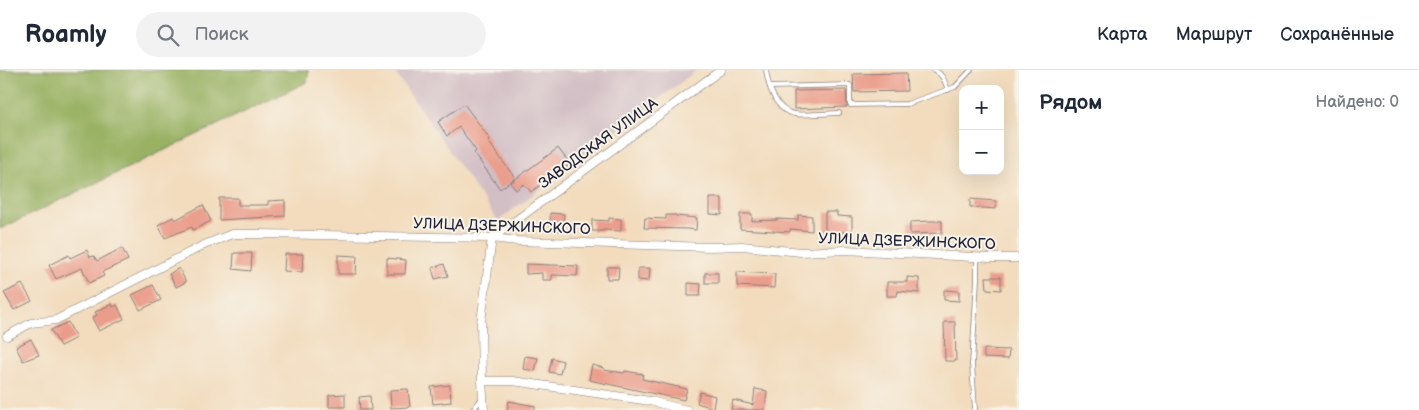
<!DOCTYPE html>
<html lang="ru">
<head>
<meta charset="utf-8">
<style>
	body { margin:0; font-family:"Balsamiq Sans",sans-serif; background:#f2f2f3; color:#1f2937 }
	.controls { position:absolute; right:15px; top:15px; display:grid; overflow:hidden; border-radius:10px; box-shadow:0 5px 20px #0002 }
	.controls button { width:45px; height:45px; display:grid; place-items:center; padding:0; border:0; border-bottom:1px solid #e0e1e3; background:#fff; color:#1f2937; font:25px sans-serif }
	.list { margin:0; padding:0; list-style:none }
	h2 { display:flex; justify-content:space-between; align-items:center; height:65px; margin:0; padding:0 20px; font-size:21px }
	h2 small { font-size:16px; font-weight:400; color:#747a83 }
	.icon { flex:none; width:28px; height:28px; fill:none; stroke:currentColor; stroke-width:2; stroke-linecap:round; stroke-linejoin:round }
	.map { position:relative; flex:none; width:1019px; height:340px; overflow:hidden }
	header { display:flex; align-items:center; gap:30px; box-sizing:border-box; height:70px; padding:0 25px; background:#fff; border-bottom:1px solid #e0e1e3 }
	header strong { font-size:24px }
	nav { display:flex; gap:28px; margin-inline-start:auto; font-size:18px }
	.search { width:350px; height:45px; background:#f2f2f3; display:flex; align-items:center; gap:12px; box-sizing:border-box; padding:0 18px; border-radius:28px; color:#747a83; font-size:19px }
	main { display:flex }
	aside { flex:1; background:#fff }
	.map>svg:first-child { display:block }
	.industrial { fill:#d2bec5 }
	.forest { fill:#98b162; stroke:#5d6a4e }
	.building { fill:#eb9d8b }
	.lines { fill:none; stroke-linecap:round; stroke-linejoin:round }
	.lane-casing { stroke:#8a7f7c; stroke-width:5.5 }
	.street-casing { stroke:#8a7f7c; stroke-width:9 }
	.lane { stroke:#fff; stroke-width:4 }
	.street { stroke:#fff; stroke-width:8 }
	.labels { text-anchor:middle; stroke-width:4; stroke-linejoin:round; paint-order:stroke }
	.street-label { font-size:15px; fill:#22223b; stroke:#f7f3e8 }
</style>
</head>
<body>
<header>
<strong>Roamly</strong>
<div class="search"><svg class="icon" aria-label="search" viewBox="0 0 24 24"><circle cx="10" cy="10" r="6"/><path d="M15 15l6 6"/></svg>Поиск</div>
<nav><a>Карта</a><a>Маршрут</a><a>Сохранённые</a></nav>
</header>
<main>
<div class="map">
<svg width="1019" height="340" viewBox="0 0 1019 340">
	<rect width="100%" height="100%" fill="#f7f3e8"/>
	<filter id="ink" filterUnits="userSpaceOnUse"><feTurbulence type="fractalNoise" baseFrequency=".02" numOctaves="2"/><feDisplacementMap in="SourceGraphic" scale="10" xChannelSelector="R" yChannelSelector="G"/><feConvolveMatrix kernelMatrix="1 2 1 2 8 2 1 2 1" color-interpolation-filters="sRGB"/></filter>
	<filter id="wash" filterUnits="userSpaceOnUse"><feTurbulence type="fractalNoise" baseFrequency=".0096" numOctaves="4" result="noise"/><feDisplacementMap in="SourceGraphic" scale="20" xChannelSelector="R" yChannelSelector="G"/><feGaussianBlur stdDeviation="1.12" result="paint"/><feColorMatrix in="noise" values="0 0 0 0 0 0 0 0 0 0 0 0 0 0 0 0 0 1.4 0 .05"/><feComposite in="paint" operator="in"/></filter>
	<g filter="url(#wash)">
		<rect width="100%" height="100%" fill="#f2dcbd"/>
		<!-- industrial -->
		<path class="industrial" d="M 393,0 L 697,0 L 498,151 Z"/>
		<!-- forest -->
		<path class="forest" d="M 0,0 L 309,0 L 307,12 L 0,159 Z"/>
		<g id="blocks">
			<!-- building -->
			<g class="building">
				<path d="M 906,3 L 907,21 L 854,22 L 853,4 Z"/>
				<path d="M 846,20 L 847,37 L 794,39 L 794,21 Z"/>
				<path d="M 464,34 L 490,69 L 488,71 L 515,108 L 500,119 L 474,83 L 476,81 L 459,57 L 447,66 L 438,52 Z"/>
				<path d="M 558,78 L 570,94 L 531,122 L 524,114 L 516,120 L 510,113 Z"/>
				<path d="M 219,128 L 238,128 L 238,135 L 268,135 L 268,131 L 285,130 L 285,146 L 219,150 Z"/>
				<path d="M 710,128 L 722,128 L 722,145 L 710,144 Z"/>
				<path d="M 970,129 L 996,131 L 996,139 L 970,137 Z"/>
				<path d="M 203,135 L 211,151 L 193,160 L 192,157 L 165,168 L 158,155 L 173,147 L 175,150 Z"/>
				<path d="M 825,142 L 837,142 L 837,146 L 852,147 L 852,162 L 825,162 Z"/>
				<path d="M 550,143 L 564,144 L 563,161 L 551,160 Z"/>
				<path d="M 740,144 L 752,144 L 752,151 L 777,150 L 777,149 L 798,150 L 798,145 L 812,146 L 812,161 L 790,159 L 790,162 L 740,159 Z"/>
				<path d="M 666,145 L 676,145 L 676,146 L 697,148 L 696,160 L 688,159 L 644,158 L 645,148 L 666,149 Z"/>
				<path d="M 609,148 L 621,149 L 621,161 L 603,160 L 603,161 L 592,161 L 592,150 L 609,151 Z"/>
				<path d="M 931,151 L 942,151 L 942,163 L 910,164 L 910,152 Z"/>
				<path d="M 122,178 L 128,190 L 102,202 L 104,206 L 89,213 L 82,198 L 56,209 L 49,195 L 69,185 L 70,188 L 87,180 L 90,187 L 94,186 L 97,191 Z"/>
				<path d="M 234,183 L 252,183 L 251,201 L 233,199 Z"/>
				<path d="M 285,184 L 303,184 L 302,202 L 284,201 Z"/>
				<path d="M 338,185 L 357,186 L 356,204 L 338,204 Z"/>
				<path d="M 387,188 L 406,190 L 405,204 L 387,204 Z"/>
				<path d="M 444,194 L 448,206 L 435,209 L 432,198 Z"/>
				<path d="M 526,194 L 578,196 L 577,206 L 552,205 L 552,210 L 542,210 L 542,203 L 526,204 Z"/>
				<path d="M 607,197 L 619,197 L 618,209 L 607,209 Z"/>
				<path d="M 179,198 L 186,212 L 176,217 L 169,204 Z"/>
				<path d="M 638,198 L 650,198 L 649,211 L 638,210 Z"/>
				<path d="M 737,202 L 775,204 L 774,218 L 737,216 Z"/>
				<rect x="705" y="203" width="13" height="10"/>
				<path d="M 907,207 L 919,208 L 919,223 L 898,221 L 897,226 L 887,226 L 887,212 L 907,212 Z"/>
				<path d="M 986,207 L 1001,207 L 1001,220 L 987,219 Z"/>
				<path d="M 688,213 L 701,214 L 700,226 L 688,226 Z"/>
				<path d="M 22,214 L 32,231 L 14,240 L 4,223 Z"/>
				<path d="M 153,215 L 161,230 L 140,240 L 132,225 Z"/>
				<path d="M 944,220 L 959,221 L 959,231 L 944,230 Z"/>
				<path d="M 112,234 L 113,237 L 117,235 L 124,249 L 99,261 L 92,248 L 97,245 L 95,242 Z"/>
				<path d="M 68,252 L 76,268 L 60,276 L 51,260 Z"/>
				<path d="M 944,252 L 955,252 L 956,291 L 945,291 Z"/>
				<path d="M 31,269 L 39,285 L 23,291 L 16,277 Z"/>
				<path d="M 984,279 L 1009,280 L 1008,289 L 984,288 Z"/>
				<path d="M 525,286 L 538,288 L 535,301 L 523,299 Z"/>
				<path d="M 552,288 L 563,291 L 560,304 L 549,302 Z"/>
				<path d="M 592,295 L 604,298 L 604,300 L 624,303 L 625,301 L 643,304 L 642,309 L 687,319 L 684,330 L 589,310 Z"/>
				<path d="M 450,315 L 451,332 L 433,334 L 431,317 Z"/>
				<path d="M 408,319 L 410,337 L 391,338 L 390,320 Z"/>
				<path d="M 755,319 L 767,321 L 765,340 L 731,340 L 733,330 L 753,335 Z"/>
				<path d="M 700,322 L 715,326 L 713,338 L 697,333 Z"/>
				<path d="M 345,324 L 345,337 L 329,337 L 329,325 Z"/>
				<path d="M 370,326 L 371,340 L 360,340 L 359,327 Z"/>
				<path d="M 509,331 L 535,336 L 535,340 L 507,340 Z"/>
			</g>
		</g>
	</g>
	<g filter="url(#ink)">
		<use href="#blocks" fill-opacity="0" stroke="#8a7f7c" stroke-width="1"/>
		<g class="lines">
			<!-- lane casing -->
			<g class="lane-casing">
				<g id="lane">
					<path d="M 766,0 C 768,16 776,42 795,44 C 806,46 827,43 839,43"/>
					<path d="M 934,0 C 943,4 945,12 948,20"/>
					<path d="M 770,17 L 850,15 L 850,35 L 907,34 L 955,17 L 971,0"/>
					<path d="M 473,340 L 482,328"/>
					<path d="M 975,340 L 972,294 L 977,209 L 977,188"/>
				</g>
			</g>
			<!-- street casing -->
			<g class="street-casing">
				<g id="street">
					<path d="M 7,266 L 31,253 L 56,250 L 204,175 L 232,164 L 261,164 L 492,168 L 517,171 L 710,177 L 742,176 L 801,182 L 846,180 L 991,188 L 1019,188"/>
					<path d="M 482,311 L 513,311 L 650,331 L 687,340"/>
					<path d="M 484,340 L 482,311 L 481,252 L 492,168 L 721,0"/>
				</g>
			</g>
			<!-- lane -->
			<use href="#lane" class="lane"/>
			<!-- street -->
			<use href="#street" class="street"/>
		</g>
	</g>
	<g class="labels">
		<!-- street labels -->
		<g class="street-label">
			<text transform="translate(598 73) rotate(-36)" y="5">ЗАВОДСКАЯ УЛИЦА</text>
			<text transform="translate(502 156) rotate(2)" y="5">УЛИЦА ДЗЕРЖИНСКОГО</text>
			<text transform="translate(907 171) rotate(2)" y="5">УЛИЦА ДЗЕРЖИНСКОГО</text>
		</g>
	</g>
</svg>
<div class="controls">
<button>+</button>
<button>−</button>
</div>
</div>
<aside>
<h2>Рядом<small>Найдено: 0</small></h2>
<ul class="list">
</ul>
</aside>
</main>
</body>
</html>
